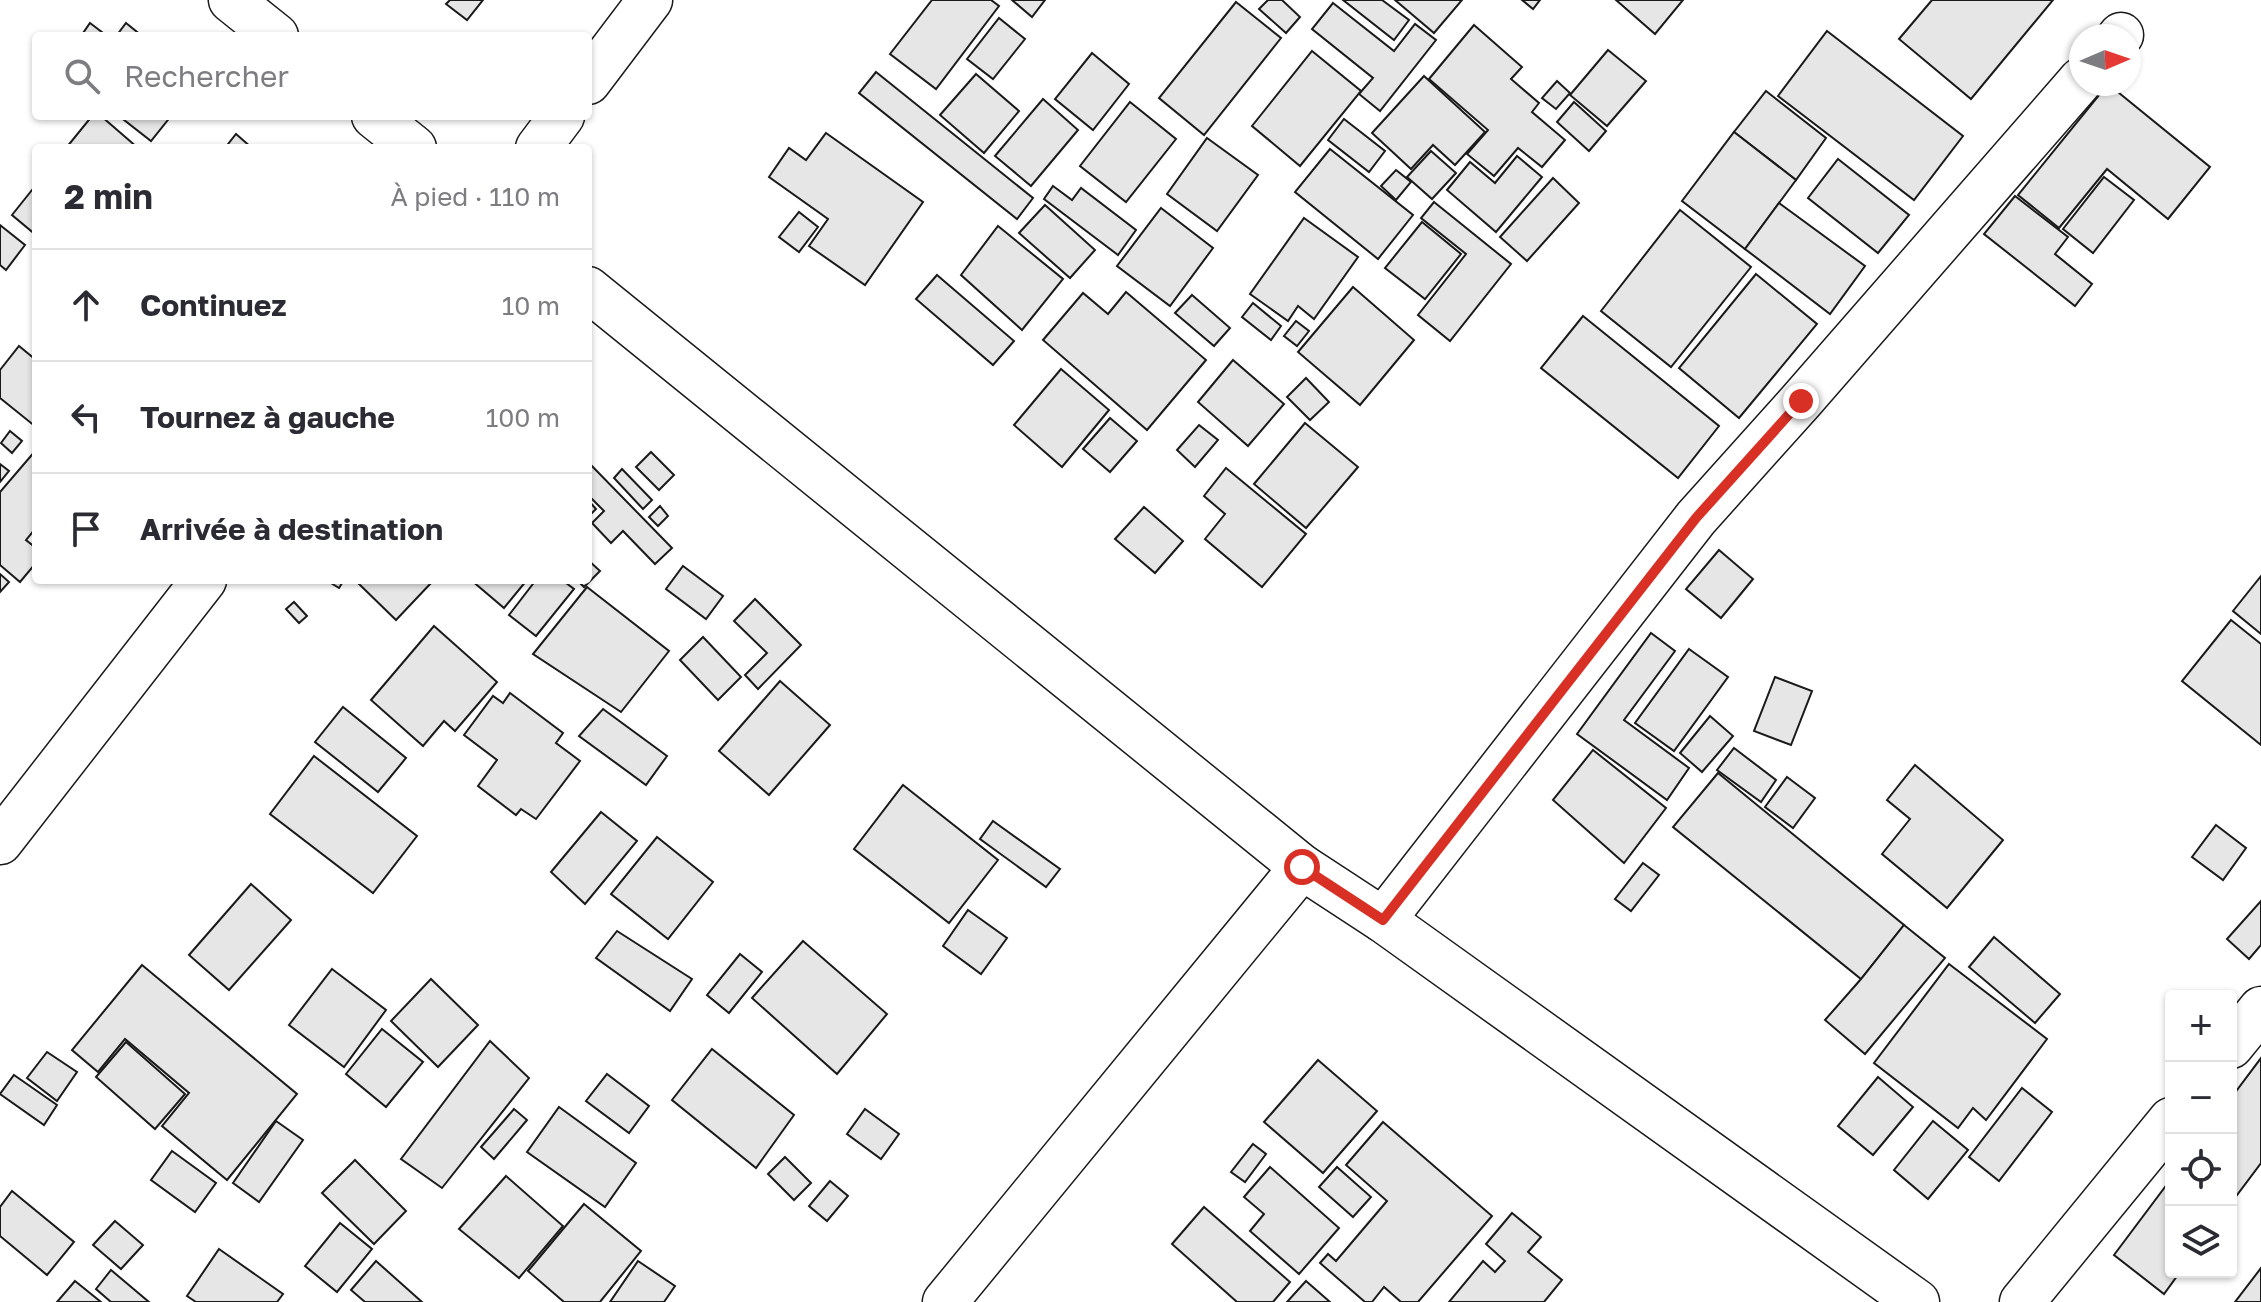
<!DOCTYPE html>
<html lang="fr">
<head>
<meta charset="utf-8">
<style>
	body { margin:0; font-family:"Golos Text",sans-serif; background:#f2f2f3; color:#2b2b33 }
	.controls { position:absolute; right:24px; bottom:24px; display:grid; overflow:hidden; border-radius:8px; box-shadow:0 2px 6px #0004 }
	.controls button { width:72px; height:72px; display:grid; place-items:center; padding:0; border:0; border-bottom:2px solid #e1e1e2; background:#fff; color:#2b2b33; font:40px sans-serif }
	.compass { position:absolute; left:2069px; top:24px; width:72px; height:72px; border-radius:50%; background:#fff; box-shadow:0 2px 6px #0004; rotate:88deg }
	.stop { position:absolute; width:24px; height:24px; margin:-18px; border:6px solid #d93025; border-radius:50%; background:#fff }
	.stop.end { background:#d93025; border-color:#fff; box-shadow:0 2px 8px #0008 }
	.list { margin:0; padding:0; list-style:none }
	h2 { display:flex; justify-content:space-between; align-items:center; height:104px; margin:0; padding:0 32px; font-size:34px }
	h2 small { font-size:26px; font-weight:400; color:#7c7c81 }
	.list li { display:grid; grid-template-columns:52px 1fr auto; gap:24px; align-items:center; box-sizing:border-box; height:112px; padding:0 32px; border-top:2px solid #e1e1e2 }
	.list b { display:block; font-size:30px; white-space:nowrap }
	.list em { font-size:26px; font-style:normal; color:#7c7c81 }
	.icon { flex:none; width:44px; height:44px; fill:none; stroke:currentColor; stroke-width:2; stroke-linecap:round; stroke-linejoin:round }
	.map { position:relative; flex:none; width:2261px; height:1302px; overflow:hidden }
	.search { position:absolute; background:#fff; box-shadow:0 2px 6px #0004; left:32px; top:32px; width:560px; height:88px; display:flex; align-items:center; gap:20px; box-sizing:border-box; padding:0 28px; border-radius:8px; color:#7c7c81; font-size:30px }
	.panel { position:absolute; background:#fff; box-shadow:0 2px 6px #0004; left:32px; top:144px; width:560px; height:440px; border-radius:8px }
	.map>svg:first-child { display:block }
	.building { fill:#e6e6e6; stroke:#1a1a1a; stroke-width:2 }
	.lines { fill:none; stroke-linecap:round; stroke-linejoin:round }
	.minor-casing { stroke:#1a1a1a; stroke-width:47 }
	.minor { stroke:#fff; stroke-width:44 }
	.route { stroke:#d93025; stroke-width:10 }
</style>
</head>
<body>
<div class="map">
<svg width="2261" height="1302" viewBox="0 0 2261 1302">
	<rect width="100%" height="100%" fill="#fff"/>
	<!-- building -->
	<g class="building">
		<path d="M 450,0 L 483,0 L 467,20 L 446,4 Z"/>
		<path d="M 932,0 L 991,0 L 999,6 L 936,89 L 890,54 Z"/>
		<path d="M 1012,0 L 1045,0 L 1032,17 Z"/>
		<path d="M 1268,0 L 1282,0 L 1300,17 L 1286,33 L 1259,9 Z"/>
		<path d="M 1343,0 L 1382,0 L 1409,20 L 1394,40 Z"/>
		<path d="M 1395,0 L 1462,0 L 1434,33 Z"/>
		<path d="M 1522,0 L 1540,0 L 1533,9 Z"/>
		<path d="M 1616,0 L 1683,0 L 1655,34 Z"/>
		<path d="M 1932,0 L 2053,0 L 1971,99 L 1899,39 Z"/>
		<path d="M 1236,2 L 1281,38 L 1204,135 L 1159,98 Z"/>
		<path d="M 1333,3 L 1394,51 L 1415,24 L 1436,40 L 1380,111 L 1359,94 L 1373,78 L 1312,29 Z"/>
		<path d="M 999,18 L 1025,39 L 993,79 L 967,59 Z"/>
		<path d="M 90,23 L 107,36 L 81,36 Z"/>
		<path d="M 126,23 L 142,36 L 117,35 Z"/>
		<path d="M 1474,25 L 1522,67 L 1511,79 L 1539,103 L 1532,112 L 1565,140 L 1542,167 L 1518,148 L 1494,176 L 1467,154 L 1488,130 L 1429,79 Z"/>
		<path d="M 1827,31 L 1963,136 L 1914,200 L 1778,96 Z"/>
		<path d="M 1608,50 L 1646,81 L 1607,126 L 1570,95 Z"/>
		<path d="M 1312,51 L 1361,91 L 1300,166 L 1252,126 Z"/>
		<path d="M 1092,53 L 1129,84 L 1093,130 L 1055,99 Z"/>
		<path d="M 876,72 L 1033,198 L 1017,219 L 859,93 Z"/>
		<path d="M 976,74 L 1019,111 L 984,153 L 940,115 Z"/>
		<path d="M 1424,76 L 1485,132 L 1455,165 L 1433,145 L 1411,169 L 1372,133 Z"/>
		<path d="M 1557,81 L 1570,93 L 1556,109 L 1542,98 Z"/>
		<path d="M 2108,84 L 2210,167 L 2168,219 L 2107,169 L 2059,228 L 2018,195 Z"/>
		<path d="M 1766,91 L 1826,138 L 1796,180 L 1734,132 Z"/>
		<path d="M 1043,99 L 1078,130 L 1031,186 L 995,156 Z"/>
		<path d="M 1130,102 L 1176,139 L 1126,202 L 1080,166 Z"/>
		<path d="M 1574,102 L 1606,131 L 1589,151 L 1557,122 Z"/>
		<path d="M 92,116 L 101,116 L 138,148 L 66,148 Z"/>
		<path d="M 119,116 L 171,116 L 151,141 Z"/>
		<path d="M 1344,119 L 1385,151 L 1369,172 L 1328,140 Z"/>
		<path d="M 1734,132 L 1796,180 L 1745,249 L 1682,201 Z"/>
		<path d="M 826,133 L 923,202 L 865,285 L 809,246 L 828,219 L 769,177 L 789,148 L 806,160 Z"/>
		<path d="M 236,134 L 252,148 L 225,148 Z"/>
		<path d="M 1207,138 L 1258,175 L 1217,231 L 1167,194 Z"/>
		<path d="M 1330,149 L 1413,215 L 1378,259 L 1295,192 Z"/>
		<path d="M 1431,151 L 1456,173 L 1432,199 L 1407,177 Z"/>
		<path d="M 1517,156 L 1542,177 L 1496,232 L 1447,190 L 1470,162 L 1495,183 Z"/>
		<path d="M 1838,159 L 1909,215 L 1878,253 L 1808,198 Z"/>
		<path d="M 1396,170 L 1411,182 L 1396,200 L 1381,186 Z"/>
		<path d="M 2104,177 L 2134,200 L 2093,253 L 2063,229 Z"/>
		<path d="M 1553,178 L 1579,203 L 1527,261 L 1500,237 Z"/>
		<path d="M 36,185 L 36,235 L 12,215 Z"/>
		<path d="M 1053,186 L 1072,200 L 1081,188 L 1136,230 L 1118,255 L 1044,199 Z"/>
		<path d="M 2015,196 L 2068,237 L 2055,254 L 2092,284 L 2075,306 L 1984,234 Z"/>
		<path d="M 1434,202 L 1511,264 L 1450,341 L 1418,315 L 1466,254 L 1421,218 Z"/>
		<path d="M 1779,203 L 1865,266 L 1830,314 L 1745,249 Z"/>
		<path d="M 1045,205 L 1095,250 L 1070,278 L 1019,233 Z"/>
		<path d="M 1161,208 L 1213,248 L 1170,306 L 1117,266 Z"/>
		<path d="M 1680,210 L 1751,267 L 1671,367 L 1601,311 Z"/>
		<path d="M 799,212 L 818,227 L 799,252 L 779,237 Z"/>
		<path d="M 1304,218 L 1358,257 L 1314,319 L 1298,306 L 1288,321 L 1250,294 Z"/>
		<path d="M 1422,222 L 1461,254 L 1425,299 L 1385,268 Z"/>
		<path d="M 0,225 L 25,245 L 6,270 L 0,265 Z"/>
		<path d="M 998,226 L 1063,279 L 1022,330 L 961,275 Z"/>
		<path d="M 1756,274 L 1817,324 L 1739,418 L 1679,368 Z"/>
		<path d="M 937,275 L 1014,341 L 993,365 L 916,299 Z"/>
		<path d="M 1353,287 L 1414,340 L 1360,405 L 1298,352 Z"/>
		<path d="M 1126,292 L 1206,360 L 1147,430 L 1043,340 L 1083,293 L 1108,314 Z"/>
		<path d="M 1192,295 L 1230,328 L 1214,346 L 1175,313 Z"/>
		<path d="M 1253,303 L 1281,326 L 1271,340 L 1242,317 Z"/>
		<path d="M 1583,316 L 1719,426 L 1678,478 L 1541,368 Z"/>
		<path d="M 1296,321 L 1309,331 L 1297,346 L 1284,336 Z"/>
		<path d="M 19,346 L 36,360 L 36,427 L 0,398 L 0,370 Z"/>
		<path d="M 1233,360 L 1284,404 L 1248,446 L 1198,402 Z"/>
		<path d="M 1061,369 L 1109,410 L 1062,467 L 1014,425 Z"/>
		<path d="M 1306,378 L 1329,402 L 1310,420 L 1287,397 Z"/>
		<path d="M 1110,418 L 1137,441 L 1110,472 L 1083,449 Z"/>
		<path d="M 1305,423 L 1358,467 L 1306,528 L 1254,484 Z"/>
		<path d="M 1199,425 L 1218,440 L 1195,467 L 1177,450 Z"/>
		<path d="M 10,431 L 22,441 L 12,453 L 1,443 Z"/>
		<path d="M 36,450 L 36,528 L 26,540 L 36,548 L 36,563 L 20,582 L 0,565 L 0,492 Z"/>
		<path d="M 651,452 L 674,475 L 659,490 L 636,467 Z"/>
		<path d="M 588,462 L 672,548 L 655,564 L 623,531 L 611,543 L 592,523 L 604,511 L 588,495 Z"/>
		<path d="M 0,464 L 9,471 L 0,482 Z"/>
		<path d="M 1226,468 L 1306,534 L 1262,587 L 1205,539 L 1225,514 L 1204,496 Z"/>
		<path d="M 622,469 L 652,500 L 643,509 L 614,478 Z"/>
		<path d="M 588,500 L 596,509 L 588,517 Z"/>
		<path d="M 660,506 L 668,516 L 658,526 L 649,517 Z"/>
		<path d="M 1144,507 L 1183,541 L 1155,573 L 1115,539 Z"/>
		<path d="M 1719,550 L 1753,579 L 1721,618 L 1686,589 Z"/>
		<path d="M 588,560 L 600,571 L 584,587 L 577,580 L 588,580 Z"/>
		<path d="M 683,566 L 723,596 L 706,619 L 666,589 Z"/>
		<path d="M 0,574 L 9,582 L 0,592 Z"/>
		<path d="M 2261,576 L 2261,634 L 2233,611 Z"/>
		<path d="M 326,580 L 344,580 L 339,588 Z"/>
		<path d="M 363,580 L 430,580 L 432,582 L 396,620 L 359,584 Z"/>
		<path d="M 471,580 L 527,580 L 504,608 Z"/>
		<path d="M 536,580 L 562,580 L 574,589 L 536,636 L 509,615 Z"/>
		<path d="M 587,587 L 669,651 L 621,712 L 533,654 Z"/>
		<path d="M 755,599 L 801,645 L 758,689 L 745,675 L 767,653 L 734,621 Z"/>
		<path d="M 294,602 L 307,616 L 299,623 L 286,609 Z"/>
		<path d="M 2231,620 L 2261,644 L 2261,745 L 2182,681 Z"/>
		<path d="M 434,626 L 497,682 L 455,731 L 444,721 L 423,746 L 371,700 Z"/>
		<path d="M 1651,633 L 1675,651 L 1624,720 L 1689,768 L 1667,800 L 1577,734 Z"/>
		<path d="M 703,637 L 741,677 L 718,700 L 680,660 Z"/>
		<path d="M 1689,649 L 1728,677 L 1674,751 L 1635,723 Z"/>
		<path d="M 1775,677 L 1812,691 L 1791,745 L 1754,731 Z"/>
		<path d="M 780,681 L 830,725 L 769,795 L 719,751 Z"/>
		<path d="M 510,693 L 563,733 L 556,743 L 580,761 L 536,819 L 521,809 L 516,815 L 478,786 L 497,760 L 464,735 L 493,696 L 503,703 Z"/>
		<path d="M 343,707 L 406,758 L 378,792 L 315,742 Z"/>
		<path d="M 603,709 L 667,756 L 646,785 L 579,736 Z"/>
		<path d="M 1710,716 L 1733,736 L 1702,772 L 1680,753 Z"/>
		<path d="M 1734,748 L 1776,780 L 1761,802 L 1717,770 Z"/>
		<path d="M 1593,750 L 1666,808 L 1624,863 L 1553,800 Z"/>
		<path d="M 314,756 L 417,836 L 373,893 L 270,814 Z"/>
		<path d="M 1915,765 L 2003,840 L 1947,908 L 1882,854 L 1910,819 L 1887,800 Z"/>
		<path d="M 1718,773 L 1904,925 L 1861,979 L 1673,827 Z"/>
		<path d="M 1787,777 L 1815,798 L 1793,828 L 1765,807 Z"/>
		<path d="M 903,785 L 998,860 L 949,923 L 854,849 Z"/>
		<path d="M 601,812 L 637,841 L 585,904 L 551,872 Z"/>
		<path d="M 993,821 L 1060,869 L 1046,887 L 980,839 Z"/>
		<path d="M 2216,825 L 2246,848 L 2223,880 L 2192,857 Z"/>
		<path d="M 657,837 L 713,882 L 668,939 L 611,894 Z"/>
		<path d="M 1643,863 L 1659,875 L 1631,911 L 1615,899 Z"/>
		<path d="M 251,884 L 291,920 L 229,990 L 189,955 Z"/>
		<path d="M 2261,901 L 2261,945 L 2249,959 L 2227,939 Z"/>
		<path d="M 968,910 L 1007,938 L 981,974 L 943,946 Z"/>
		<path d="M 1904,925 L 1945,958 L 1865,1054 L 1825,1020 L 1861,979 Z"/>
		<path d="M 617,931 L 692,979 L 670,1011 L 596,958 Z"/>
		<path d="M 1994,937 L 2060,994 L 2035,1023 L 1969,967 Z"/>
		<path d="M 803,941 L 887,1014 L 837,1074 L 752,998 Z"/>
		<path d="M 740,954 L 762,972 L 729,1013 L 707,995 Z"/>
		<path d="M 1949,964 L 2047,1039 L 1986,1120 L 1973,1108 L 1958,1128 L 1874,1063 Z"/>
		<path d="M 142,965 L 297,1094 L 227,1180 L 162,1126 L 189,1093 L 125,1039 L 98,1072 L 72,1050 Z"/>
		<path d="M 332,969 L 386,1010 L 344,1067 L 289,1025 Z"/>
		<path d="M 431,979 L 478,1025 L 438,1067 L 391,1021 Z"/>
		<path d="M 382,1029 L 423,1062 L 386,1107 L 346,1074 Z"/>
		<path d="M 490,1041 L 529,1078 L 442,1188 L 401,1159 Z"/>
		<path d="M 126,1042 L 185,1094 L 155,1129 L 96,1077 Z"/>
		<path d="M 712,1049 L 794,1115 L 756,1168 L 672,1100 Z"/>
		<path d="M 47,1052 L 77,1072 L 57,1101 L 27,1078 Z"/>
		<path d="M 2261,1058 L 2261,1163 L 2231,1203 L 2231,1098 Z"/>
		<path d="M 1318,1060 L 1377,1111 L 1323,1173 L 1264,1122 Z"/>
		<path d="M 607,1074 L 649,1106 L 629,1133 L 586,1101 Z"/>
		<path d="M 14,1075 L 57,1105 L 44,1125 L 0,1094 Z"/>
		<path d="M 1878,1077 L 1913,1107 L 1873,1155 L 1838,1126 Z"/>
		<path d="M 2022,1088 L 2052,1112 L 1999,1181 L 1969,1157 Z"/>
		<path d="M 559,1107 L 636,1163 L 605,1207 L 527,1152 Z"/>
		<path d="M 514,1109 L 527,1120 L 494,1159 L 481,1147 Z"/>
		<path d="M 865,1109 L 899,1134 L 881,1159 L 847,1134 Z"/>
		<path d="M 276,1121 L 303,1140 L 259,1202 L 233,1183 Z"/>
		<path d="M 1933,1121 L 1968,1150 L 1928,1199 L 1894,1170 Z"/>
		<path d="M 1383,1122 L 1492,1216 L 1418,1302 L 1401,1302 L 1384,1287 L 1372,1302 L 1365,1302 L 1320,1263 L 1328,1254 L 1336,1261 L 1387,1201 L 1346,1165 Z"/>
		<path d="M 1253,1144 L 1266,1154 L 1245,1182 L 1231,1172 Z"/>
		<path d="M 172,1151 L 216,1183 L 195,1212 L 151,1180 Z"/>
		<path d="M 785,1157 L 811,1183 L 794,1200 L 768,1174 Z"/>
		<path d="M 355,1160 L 406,1211 L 374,1244 L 322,1193 Z"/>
		<path d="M 1270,1167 L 1339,1228 L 1299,1274 L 1250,1231 L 1264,1214 L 1244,1197 Z"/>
		<path d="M 1337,1167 L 1371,1197 L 1353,1217 L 1319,1187 Z"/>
		<path d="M 506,1176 L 563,1226 L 519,1278 L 459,1229 Z"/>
		<path d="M 2171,1179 L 2171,1272 L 2180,1272 L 2164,1294 L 2114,1255 Z"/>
		<path d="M 830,1181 L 848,1196 L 827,1221 L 809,1206 Z"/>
		<path d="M 12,1191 L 74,1242 L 47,1275 L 0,1236 L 0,1207 Z"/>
		<path d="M 584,1204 L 641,1251 L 600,1302 L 564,1302 L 528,1271 Z"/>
		<path d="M 1204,1207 L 1290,1282 L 1273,1302 L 1237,1302 L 1172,1244 Z"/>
		<path d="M 1512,1213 L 1541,1237 L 1528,1252 L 1562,1280 L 1544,1302 L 1449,1302 L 1483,1261 L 1495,1272 L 1505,1261 L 1486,1244 Z"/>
		<path d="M 115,1221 L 143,1245 L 121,1269 L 93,1245 Z"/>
		<path d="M 340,1223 L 372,1249 L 337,1292 L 305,1266 Z"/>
		<path d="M 219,1249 L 283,1294 L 277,1302 L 196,1302 L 187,1296 Z"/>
		<path d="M 376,1261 L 422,1302 L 365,1302 L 351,1290 Z"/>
		<path d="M 638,1261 L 675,1286 L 664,1302 L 610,1302 Z"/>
		<path d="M 2261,1268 L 2261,1302 L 2235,1302 Z"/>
		<path d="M 111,1270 L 149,1302 L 111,1302 L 96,1289 Z"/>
		<path d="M 75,1281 L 101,1302 L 57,1302 Z"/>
		<path d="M 1306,1281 L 1330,1302 L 1287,1302 Z"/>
	</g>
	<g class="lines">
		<!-- minor casing -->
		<g class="minor-casing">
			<g id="minor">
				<path d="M 231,0 L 276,36"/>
				<path d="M 2120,36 L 2121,35"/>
				<path d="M 588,82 L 650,0"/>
				<path d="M 374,116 L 414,148"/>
				<path d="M 538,148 L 562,116"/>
				<path d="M 588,289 L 1302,867 L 1383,920 L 1917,1302"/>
				<path d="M 0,842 L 204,580"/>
				<path d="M 1383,920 L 1696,518 L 1801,401 L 2081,80"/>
				<path d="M 2231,1046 L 2261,1009"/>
				<path d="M 945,1302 L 1302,867"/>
				<path d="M 2022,1302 L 2171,1120"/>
			</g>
		</g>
		<!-- minor -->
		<use href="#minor" class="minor"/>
	</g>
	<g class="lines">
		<!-- route -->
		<path class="route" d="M 1302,867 L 1383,920 L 1696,518 L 1801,401"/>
	</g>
</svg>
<div class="controls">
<button>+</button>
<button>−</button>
<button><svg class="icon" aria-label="locate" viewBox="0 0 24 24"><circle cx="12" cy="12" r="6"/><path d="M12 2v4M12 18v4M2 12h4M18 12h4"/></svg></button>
<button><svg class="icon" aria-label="layers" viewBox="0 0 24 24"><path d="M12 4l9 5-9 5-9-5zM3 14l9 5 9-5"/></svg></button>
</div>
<svg class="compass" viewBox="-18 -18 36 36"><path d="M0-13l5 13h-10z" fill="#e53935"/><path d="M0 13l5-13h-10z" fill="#7c7c81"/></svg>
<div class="stop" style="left:1302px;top:867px"></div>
<div class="stop end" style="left:1801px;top:401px"></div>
<div class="search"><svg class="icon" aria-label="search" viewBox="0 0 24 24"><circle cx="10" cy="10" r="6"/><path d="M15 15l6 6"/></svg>Rechercher</div>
<section class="panel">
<h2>2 min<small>À pied · 110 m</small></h2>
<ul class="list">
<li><svg class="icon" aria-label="ahead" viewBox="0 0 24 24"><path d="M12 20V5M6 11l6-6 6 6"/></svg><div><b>Continuez</b></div><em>10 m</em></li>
<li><svg class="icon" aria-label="left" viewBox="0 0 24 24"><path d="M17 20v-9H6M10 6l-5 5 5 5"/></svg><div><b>Tournez à gauche</b></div><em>100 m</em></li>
<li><svg class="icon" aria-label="arrive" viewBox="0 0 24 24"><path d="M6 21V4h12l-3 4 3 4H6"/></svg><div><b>Arrivée à destination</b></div></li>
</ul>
</section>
</div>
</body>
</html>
